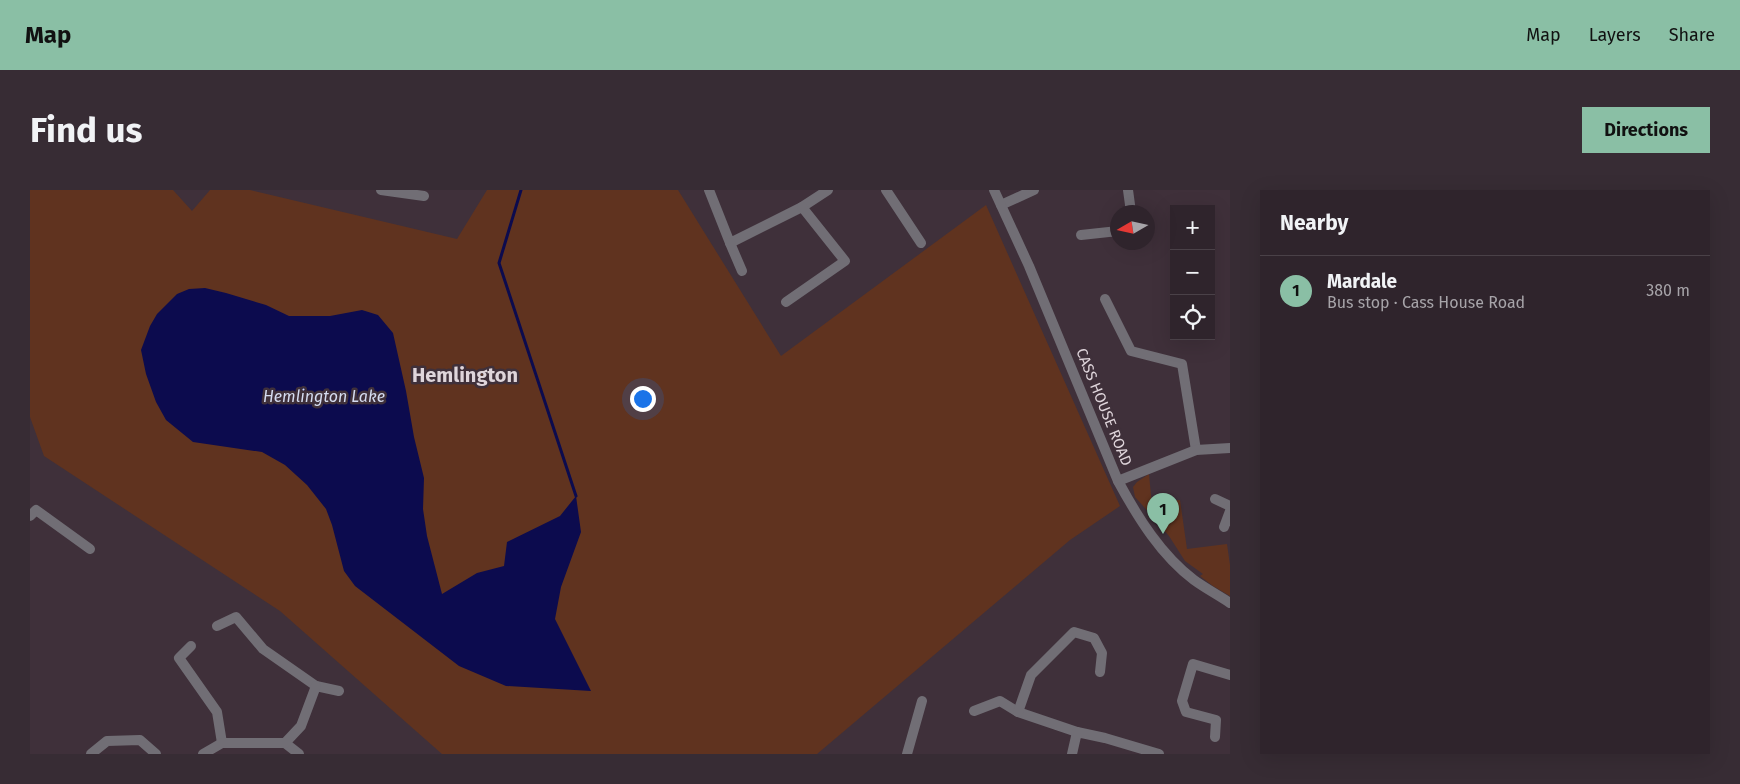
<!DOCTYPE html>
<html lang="en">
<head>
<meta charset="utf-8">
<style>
	body { margin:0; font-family:"Fira Sans",sans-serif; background:#372c34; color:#f1f3f6 }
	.controls { position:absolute; right:15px; top:15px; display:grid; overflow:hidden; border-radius:0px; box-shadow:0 5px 20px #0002 }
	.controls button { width:45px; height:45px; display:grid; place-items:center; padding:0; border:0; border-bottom:1px solid #4a4148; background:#2f242c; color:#f1f3f6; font:25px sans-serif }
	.compass { position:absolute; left:1080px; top:15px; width:45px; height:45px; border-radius:50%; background:#2f242c; box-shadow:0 5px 20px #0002; rotate:261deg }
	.you { position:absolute; left:612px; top:208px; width:18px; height:18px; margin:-12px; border:4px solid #fff; border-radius:50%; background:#1a73e8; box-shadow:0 0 0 8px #1a73e833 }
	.badge { display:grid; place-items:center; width:32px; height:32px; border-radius:50%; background:#8abfa5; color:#111; font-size:16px; font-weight:700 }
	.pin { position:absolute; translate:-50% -41px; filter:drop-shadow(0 1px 2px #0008) }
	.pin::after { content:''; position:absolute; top:26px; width:18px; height:15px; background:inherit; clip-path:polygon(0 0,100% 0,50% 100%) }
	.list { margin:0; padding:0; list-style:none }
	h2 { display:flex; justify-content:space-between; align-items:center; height:65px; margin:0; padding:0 20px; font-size:21px }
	h2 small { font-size:16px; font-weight:400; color:#a7a4a9 }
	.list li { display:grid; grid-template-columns:32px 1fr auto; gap:15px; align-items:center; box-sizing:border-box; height:70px; padding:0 20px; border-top:1px solid #4a4148 }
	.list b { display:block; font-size:19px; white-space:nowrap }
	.list p { margin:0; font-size:16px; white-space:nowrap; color:#a7a4a9 }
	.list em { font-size:16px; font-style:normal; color:#a7a4a9 }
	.icon { flex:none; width:28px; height:28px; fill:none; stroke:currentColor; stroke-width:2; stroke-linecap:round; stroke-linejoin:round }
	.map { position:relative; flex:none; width:1200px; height:564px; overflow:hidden; border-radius:0px }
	header { display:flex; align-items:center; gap:30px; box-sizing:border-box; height:70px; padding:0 25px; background:#8abfa5; color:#111 }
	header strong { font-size:24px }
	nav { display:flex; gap:28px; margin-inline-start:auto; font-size:18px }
	.intro { display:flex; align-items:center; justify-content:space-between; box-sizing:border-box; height:120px; padding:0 30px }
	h1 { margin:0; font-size:35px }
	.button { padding:12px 22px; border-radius:0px; background:#8abfa5; color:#111; font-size:18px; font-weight:700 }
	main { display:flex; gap:30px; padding:0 30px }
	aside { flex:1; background:#2f242c; border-radius:0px; box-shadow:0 5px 20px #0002 }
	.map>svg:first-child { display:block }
	.green { fill:#60331f }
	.water { fill:#0c0b4e }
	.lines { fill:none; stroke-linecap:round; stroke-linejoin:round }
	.stream { stroke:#0c0b4e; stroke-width:3 }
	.minor { stroke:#716e75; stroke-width:10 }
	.tertiary { stroke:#716e75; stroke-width:10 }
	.labels { text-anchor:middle; stroke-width:5; stroke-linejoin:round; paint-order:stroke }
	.street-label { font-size:15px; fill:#dfd5db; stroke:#3f303a }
	.water-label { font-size:16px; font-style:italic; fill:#d5dcf1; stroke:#3f303a }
	.district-label { font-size:20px; font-weight:bold; fill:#dfd5db; stroke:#3f303a }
</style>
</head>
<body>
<header>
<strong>Map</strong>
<nav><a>Map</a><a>Layers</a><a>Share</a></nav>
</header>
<div class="intro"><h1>Find us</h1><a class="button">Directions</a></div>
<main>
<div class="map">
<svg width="1200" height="564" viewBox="0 0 1200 564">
	<rect width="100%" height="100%" fill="#3f303a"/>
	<!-- green -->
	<g class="green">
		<path d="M 0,0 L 143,0 L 162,21 L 180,0 L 220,0 L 427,49 L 457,0 L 648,0 L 751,166 L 956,15 L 1090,316 L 1040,350 L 787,564 L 412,564 L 250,421 L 14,266 L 0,227 Z"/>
		<path d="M 1119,284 L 1123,327 L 1105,307 L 1103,297 L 1107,292 Z"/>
		<path d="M 1150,310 L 1157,359 L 1197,354 L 1200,375 L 1200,406 L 1183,396 L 1170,386 L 1173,384 L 1155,371 L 1139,346 L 1125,330 L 1127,313 Z"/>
	</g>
	<!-- water -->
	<path class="water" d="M 175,98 L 196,103 L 236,115 L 259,126 L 300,126 L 332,120 L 348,125 L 363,143 L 376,201 L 384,247 L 394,288 L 393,319 L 397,346 L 412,404 L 447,383 L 474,376 L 477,352 L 530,326 L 546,306 L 551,342 L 531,397 L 525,429 L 561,501 L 476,496 L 429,476 L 325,396 L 314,381 L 302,335 L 296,319 L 277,295 L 255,275 L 232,262 L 163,252 L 136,230 L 126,212 L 116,184 L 111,160 L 120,136 L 127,124 L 147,104 L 159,99 Z"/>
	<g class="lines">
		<!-- stream -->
		<path class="stream" d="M 491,0 L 469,73 L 546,306"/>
		<!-- minor -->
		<g class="minor">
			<path d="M 351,0 L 394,6"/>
			<path d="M 679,0 L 700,53 L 772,17 L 798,0"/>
			<path d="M 856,0 L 891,53"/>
			<path d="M 1098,0 L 1101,22"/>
			<path d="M 971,15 L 1004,0"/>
			<path d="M 1051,45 L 1088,41"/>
			<path d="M 700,53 L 712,81"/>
			<path d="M 1075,109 L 1101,161 L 1152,174 L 1166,260"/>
			<path d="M 756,112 L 815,71 L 772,17"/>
			<path d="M 1088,291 L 1166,260 L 1200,258"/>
			<path d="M 1185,309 L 1200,316"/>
			<path d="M 0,326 L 6,320 L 60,359"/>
			<path d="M 1194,337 L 1200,321"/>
			<path d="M 187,436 L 206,427 L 233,459 L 286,496 L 309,501"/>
			<path d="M 161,456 L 149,468 L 187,522 L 192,553"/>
			<path d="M 944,521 L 970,511 L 988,522 L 1047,542"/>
			<path d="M 988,522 L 1001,485 L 1044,442 L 1064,448 L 1072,463 L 1070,482"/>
			<path d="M 1185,547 L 1186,530 L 1156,522 L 1152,511 L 1163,474 L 1200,485"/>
			<path d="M 255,553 L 269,564"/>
			<path d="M 61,564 L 77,551 L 110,550 L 126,564"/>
			<path d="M 173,564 L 192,553 L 255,553 L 271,536 L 286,496"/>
			<path d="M 877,564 L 892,511"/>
			<path d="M 1042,564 L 1047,542 L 1075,548 L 1129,564"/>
		</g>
		<!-- tertiary -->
		<path class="tertiary" d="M 964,0 L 999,76 L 1088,291 C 1108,328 1131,365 1164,390 C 1175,398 1188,405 1200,413"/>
	</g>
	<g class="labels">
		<!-- street labels -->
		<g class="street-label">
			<text transform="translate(1074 217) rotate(68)" y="5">CASS HOUSE ROAD</text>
		</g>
		<!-- water labels -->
		<g class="water-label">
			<text x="294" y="212">Hemlington Lake</text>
		</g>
		<!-- district labels -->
		<g class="district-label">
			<text x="435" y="192">Hemlington</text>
		</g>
	</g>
</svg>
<div class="controls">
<button>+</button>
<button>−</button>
<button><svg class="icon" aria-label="locate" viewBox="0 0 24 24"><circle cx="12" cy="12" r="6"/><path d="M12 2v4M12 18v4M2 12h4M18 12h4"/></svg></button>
</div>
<svg class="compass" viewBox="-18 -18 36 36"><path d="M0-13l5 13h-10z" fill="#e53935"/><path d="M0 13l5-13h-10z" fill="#a7a4a9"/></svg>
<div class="you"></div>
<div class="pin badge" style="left:1133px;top:344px">1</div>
</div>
<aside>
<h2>Nearby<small></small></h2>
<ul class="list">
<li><span class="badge">1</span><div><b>Mardale</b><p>Bus stop · Cass House Road</p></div><em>380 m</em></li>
</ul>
</aside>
</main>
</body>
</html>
